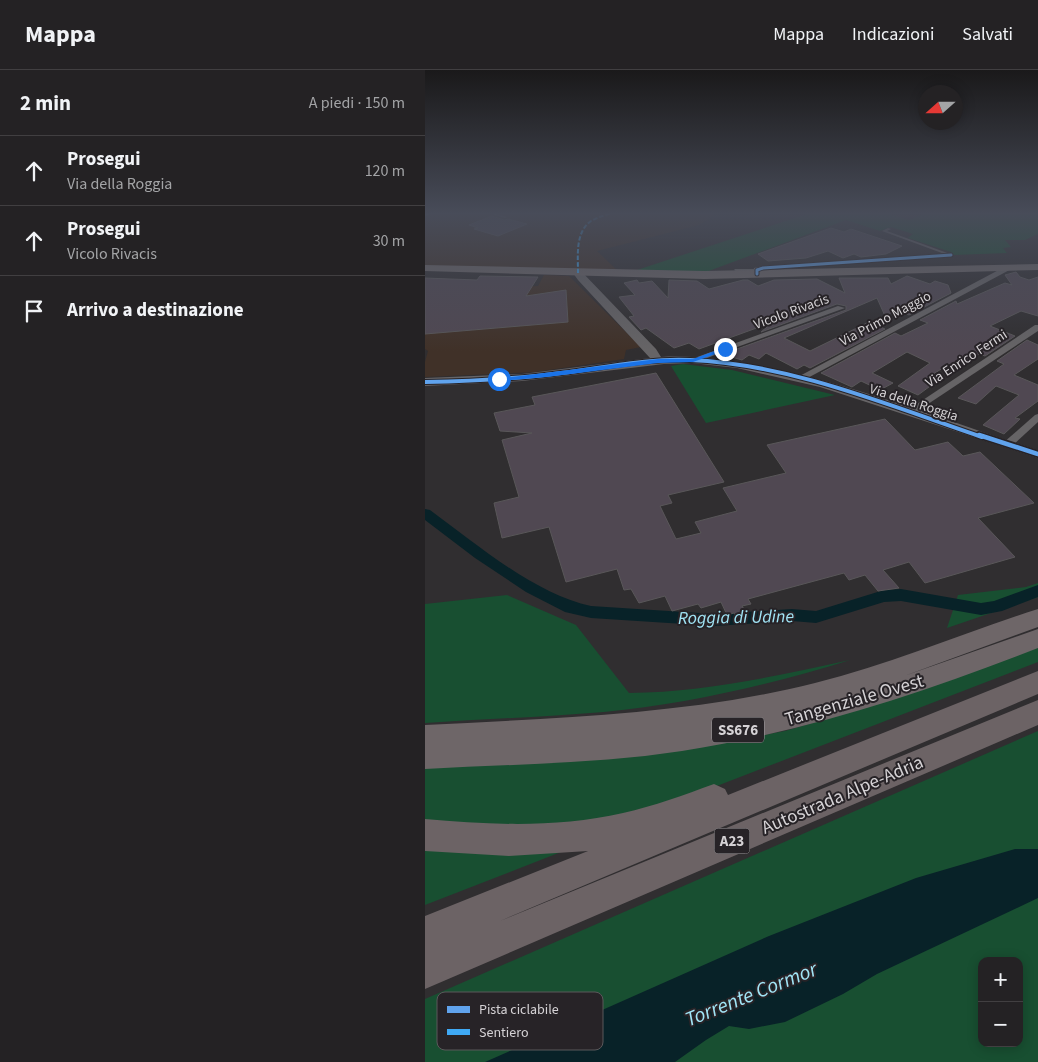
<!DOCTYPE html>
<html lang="it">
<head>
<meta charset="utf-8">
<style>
	body { margin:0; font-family:"Source Sans 3",sans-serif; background:#2c2a2c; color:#f1f3f6 }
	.controls { position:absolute; right:15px; bottom:15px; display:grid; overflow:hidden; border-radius:10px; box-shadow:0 2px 12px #0003 }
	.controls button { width:45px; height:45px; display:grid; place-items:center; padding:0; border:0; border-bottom:1px solid #413f41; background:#242224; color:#f1f3f6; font:25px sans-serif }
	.compass { position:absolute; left:493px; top:15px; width:45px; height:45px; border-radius:50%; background:#242224; box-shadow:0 2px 12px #0003; rotate:249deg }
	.stop { position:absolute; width:15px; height:15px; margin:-11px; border:4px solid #1a73e8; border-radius:50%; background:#fff }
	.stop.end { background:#1a73e8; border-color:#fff; box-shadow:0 1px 5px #0008 }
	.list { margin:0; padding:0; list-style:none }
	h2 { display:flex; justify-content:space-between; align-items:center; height:65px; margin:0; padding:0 20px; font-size:21px }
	h2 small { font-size:16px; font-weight:400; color:#a3a4a6 }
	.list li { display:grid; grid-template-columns:32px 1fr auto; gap:15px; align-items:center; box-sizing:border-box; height:70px; padding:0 20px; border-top:1px solid #413f41 }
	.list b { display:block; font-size:19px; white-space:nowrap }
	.list p { margin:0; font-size:16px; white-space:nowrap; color:#a3a4a6 }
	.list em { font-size:16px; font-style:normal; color:#a3a4a6 }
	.icon { flex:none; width:28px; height:28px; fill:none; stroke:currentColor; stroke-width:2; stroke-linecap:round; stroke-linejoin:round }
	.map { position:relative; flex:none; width:613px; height:992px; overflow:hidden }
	header { display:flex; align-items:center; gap:30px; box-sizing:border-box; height:70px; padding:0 25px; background:#242224; border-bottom:1px solid #413f41 }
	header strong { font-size:24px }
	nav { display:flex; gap:28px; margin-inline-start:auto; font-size:18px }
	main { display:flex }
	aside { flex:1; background:#242224 }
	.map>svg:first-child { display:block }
	.industrial { fill:#403128 }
	.green { fill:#184f31; fill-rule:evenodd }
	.water { fill:#082228 }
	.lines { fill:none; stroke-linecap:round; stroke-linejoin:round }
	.canal { fill:#082228; fill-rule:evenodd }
	.building { fill:#504852; stroke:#595759 }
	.service { fill:#666466; fill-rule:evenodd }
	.minor { fill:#666466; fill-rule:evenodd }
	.tertiary { fill:#666466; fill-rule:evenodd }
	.primary { fill:#706a6b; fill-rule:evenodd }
	.trunk { fill:#6e6668; fill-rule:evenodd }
	.motorway { fill:#6c6365; fill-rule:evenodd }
	.quiet { stroke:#3fa9f5; stroke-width:2; stroke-dasharray:4.5 2; stroke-linecap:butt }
	.cycleway-far2-casing { stroke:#272327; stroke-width:5 }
	.cycleway-far1-casing { stroke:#272327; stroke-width:6 }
	.cycleway-casing { stroke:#272327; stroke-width:8 }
	.cycleway-far2 { stroke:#60a3ed; stroke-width:3 }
	.cycleway-far1 { stroke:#60a3ed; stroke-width:4 }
	.cycleway { stroke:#60a3ed; stroke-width:4.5 }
	.route { fill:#1a73e8 }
	.labels { text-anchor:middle; stroke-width:4; stroke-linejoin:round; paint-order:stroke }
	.far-street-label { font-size:14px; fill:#d5d2d5; stroke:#272327 }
	.shield { fill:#272327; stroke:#a19ea1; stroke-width:1 }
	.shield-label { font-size:15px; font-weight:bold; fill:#d5d2d5 }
	.water-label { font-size:18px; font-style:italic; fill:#a1e5f6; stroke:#272327 }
	.near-street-label { font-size:19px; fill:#d5d2d5; stroke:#272327 }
	.near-water-label { font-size:21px; font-style:italic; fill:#a1e5f6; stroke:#272327 }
	.key { fill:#272327; stroke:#5b585b; stroke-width:1 }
	.key-label { font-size:14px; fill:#d5d2d5 }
</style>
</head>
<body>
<header>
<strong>Mappa</strong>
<nav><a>Mappa</a><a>Indicazioni</a><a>Salvati</a></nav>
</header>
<main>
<aside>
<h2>2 min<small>A piedi · 150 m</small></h2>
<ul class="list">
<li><svg class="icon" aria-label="ahead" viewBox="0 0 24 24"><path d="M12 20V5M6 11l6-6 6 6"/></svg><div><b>Prosegui</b><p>Via della Roggia</p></div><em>120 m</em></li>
<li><svg class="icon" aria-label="ahead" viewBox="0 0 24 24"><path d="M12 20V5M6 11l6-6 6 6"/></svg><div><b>Prosegui</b><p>Vicolo Rivacis</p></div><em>30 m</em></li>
<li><svg class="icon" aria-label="arrive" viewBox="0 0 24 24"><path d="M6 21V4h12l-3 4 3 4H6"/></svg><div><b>Arrivo a destinazione</b></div></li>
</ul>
</aside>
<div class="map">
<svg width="613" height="992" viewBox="0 0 613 992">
	<rect width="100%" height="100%" fill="#302e30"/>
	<!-- industrial -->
	<g class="industrial">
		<path d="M 0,142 L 294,142 L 274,155 L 172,181 L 194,202 L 0,196 Z"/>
		<path d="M 119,205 L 144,206 L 216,277 L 201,280 L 199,289 L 110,302 L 0,307 L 0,292 L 3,281 L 0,279 L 0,223 L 113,216 Z"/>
	</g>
	<!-- green -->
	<g class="green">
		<path d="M 388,142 L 459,142 L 484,150 L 501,142 L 613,142 L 613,164 L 600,170 L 580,170 L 586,177 L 578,178 L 582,183 L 529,185 L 526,182 L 483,168 L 488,164 L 466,157 L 455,161 L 421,150 L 281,202 L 206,202 Z"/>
		<path d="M 258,294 L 307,300 L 410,325 L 281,353 L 246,296 Z"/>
		<path d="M 613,513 L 613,527 L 522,558 L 533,525 L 601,517 Z"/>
		<path d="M 82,525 L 151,555 L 204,623 C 279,622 352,606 425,590 C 345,615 262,634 179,642 C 119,647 60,649 0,653 L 0,534 Z"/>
		<path d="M 613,572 L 613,592 L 266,726 L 152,756 L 0,758 L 0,696 L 300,672 L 360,661 L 425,642 Z"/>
		<path d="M 613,661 L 613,992 L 0,992 L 0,929 ZM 557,891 L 594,891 L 594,973 L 557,973 Z"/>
		<path d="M 0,774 L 136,782 L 0,835 Z"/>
	</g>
	<!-- water -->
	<path class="water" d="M 590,779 L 613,779 L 613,828 L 452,904 L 418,924 L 360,952 L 324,959 L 304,956 L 281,970 L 250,992 L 60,992 L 344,866 L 491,808 Z"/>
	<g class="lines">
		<!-- canal -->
		<path class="canal" d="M 0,439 L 5,440 C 50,473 111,525 166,536 L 290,544 L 367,539 L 391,541 L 459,520 L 476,519 L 556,533 L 569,531 L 613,515 L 613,527 L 577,541 L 556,545 L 476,531 L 459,532 L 391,553 L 367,551 L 290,556 L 166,548 L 140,542 L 101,522 L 50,488 L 0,450 Z"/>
	</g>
	<!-- building -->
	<g class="building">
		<path d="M 67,146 L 79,150 L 83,149 L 102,154 L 73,166 L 49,159 L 53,158 L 44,155 Z"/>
		<path d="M 406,158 L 419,162 L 426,159 L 477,176 L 461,184 L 436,187 L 429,184 L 418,188 L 403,181 L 381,188 L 343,191 L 333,184 Z"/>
		<path d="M 591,202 L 595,207 L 604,210 L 613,207 L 613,246 L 596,241 L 565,256 L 590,266 L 560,286 L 554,284 L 532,298 L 524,294 L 499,310 L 508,314 L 493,325 L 473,316 L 505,293 L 482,282 L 447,303 L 468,313 L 455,320 L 436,311 L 427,317 L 396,303 L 470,263 L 476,266 L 503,253 L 495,250 L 531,231 L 532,234 L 580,213 L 587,215 L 580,205 Z"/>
		<path d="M 55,206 L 113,207 L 101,226 L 141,220 L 143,252 L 0,264 L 0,208 L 52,210 Z"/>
		<path d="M 482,206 L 505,214 L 510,211 L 523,215 L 526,223 L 484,245 L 471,240 L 460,246 L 452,228 L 359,268 L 385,281 L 444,252 L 460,259 L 385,298 L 379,295 L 372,299 L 341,283 L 334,289 L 324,285 L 317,290 L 303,286 L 312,279 L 421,240 L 421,236 L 412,234 L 336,262 L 348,252 L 274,279 L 264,273 L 249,278 L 221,258 L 216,260 L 204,247 L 209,246 L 194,227 L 210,225 L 199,213 L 212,210 L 214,213 L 227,211 L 243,228 L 244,210 L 272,211 L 284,219 L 318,210 L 323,210 L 333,216 L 349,210 L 392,209 L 420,223 L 414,208 L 463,208 L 466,214 Z"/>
		<path d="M 602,270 L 613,275 L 613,289 L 589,305 L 613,315 L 613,331 L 590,348 L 595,349 L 579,364 L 558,355 L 594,325 L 571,316 L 551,334 L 533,328 L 579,294 L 572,291 Z"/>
		<path d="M 231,303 L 299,412 L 243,425 L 247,433 L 235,436 L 251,469 L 276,463 L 270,452 L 312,441 L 298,418 L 361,403 L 342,375 L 460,349 L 490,380 L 523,372 L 538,386 L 555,382 L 609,433 L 553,448 L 590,487 L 500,513 L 484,492 L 458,500 L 474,518 L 453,521 L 440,505 L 424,510 L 419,503 L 323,529 L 326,534 L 317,536 L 321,542 L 310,545 L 309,543 L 302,545 L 296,532 L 276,538 L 273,534 L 247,541 L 240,526 L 214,533 L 206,519 L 199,520 L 192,499 L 141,512 L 124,457 L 77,468 L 69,433 L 94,427 L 77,370 L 107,363 L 75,361 L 69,343 L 110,335 L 107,327 Z"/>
	</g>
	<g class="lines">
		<!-- service -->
		<g class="service">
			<path d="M 6,142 L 11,142 L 0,146 L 0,144 Z"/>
			<path d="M 60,142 L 64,142 L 82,147 L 80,148 Z"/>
			<path d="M 186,142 L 190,142 L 187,143 Z"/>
			<path d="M 463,158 L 466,159 L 462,161 L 528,185 L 525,186 L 457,161 Z"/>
			<path d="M 310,199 L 332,199 L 334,200 L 332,201 L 311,201 L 309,200 Z"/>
		</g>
		<!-- minor -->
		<g class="minor">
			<path d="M 526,183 L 528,184 L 528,186 L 339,200 L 336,201 L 335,206 L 328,204 L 329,198 L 338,196 Z"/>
			<path d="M 583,195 L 590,197 L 377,311 L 371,311 L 369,309 Z"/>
			<path d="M 413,236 L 420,238 L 271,292 L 265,292 L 264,290 Z"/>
			<path d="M 610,255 L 613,255 L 613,261 L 488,344 L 482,344 L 480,342 Z"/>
			<path d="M 613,344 L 613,352 L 586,377 L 578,377 L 577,375 L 578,373 L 610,345 Z"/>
		</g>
		<!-- tertiary -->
		<path class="tertiary" d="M 153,200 L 156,201 L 231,279 L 236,287 C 269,285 303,290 335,296 C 430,314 521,351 613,380 L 613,388 L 395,317 L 312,298 L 267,293 L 239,294 L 97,311 L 0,316 L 0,308 L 97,304 L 225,288 L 153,210 L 148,203 Z"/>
		<!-- primary -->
		<path class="primary" d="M 613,194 L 613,200 L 279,209 L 0,201 L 0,195 L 279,201 Z"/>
		<!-- trunk -->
		<path class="trunk" d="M 613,539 L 613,557 L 479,606 L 613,559 L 613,578 C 498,623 380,662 257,681 C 172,694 86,694 0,699 L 0,655 C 130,648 263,645 390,613 C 467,594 538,563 613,539 Z"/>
		<!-- motorway -->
		<path class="motorway" d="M 613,601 L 613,624 L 75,851 L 613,630 L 613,655 L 0,919 L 0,846 L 163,781 L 84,786 L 0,781 L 0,749 C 66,755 133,758 198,743 C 229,736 259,725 289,714 L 300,719 L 303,725 Z"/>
		<!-- quiet -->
		<path class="quiet" d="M 153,203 C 153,186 150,162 166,151 C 173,147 181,145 188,142"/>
		<!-- cycleway-far2 casing -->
		<g class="cycleway-far2-casing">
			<path id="cycleway-far2" d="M 332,204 L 332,200 L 338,198 L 526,185"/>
		</g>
		<!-- cycleway-far1 casing -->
		<g class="cycleway-far1-casing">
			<path id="cycleway-far1" d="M 0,312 C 46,311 91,309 136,303 C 179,298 222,288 265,290 C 365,294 463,335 557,367"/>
		</g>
		<!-- cycleway casing -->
		<g class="cycleway-casing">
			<path id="cycleway" d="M 554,365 L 613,384"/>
		</g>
		<!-- cycleway-far2 -->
		<use href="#cycleway-far2" class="cycleway-far2"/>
		<!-- cycleway-far1 -->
		<use href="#cycleway-far1" class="cycleway-far1"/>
		<!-- cycleway -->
		<use href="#cycleway" class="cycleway"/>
	</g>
	<!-- sky -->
	<linearGradient id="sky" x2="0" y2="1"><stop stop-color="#1a191a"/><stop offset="0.51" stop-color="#484c59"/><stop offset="1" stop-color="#484c59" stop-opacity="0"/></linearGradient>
	<rect width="613" height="281" fill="url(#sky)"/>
	<!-- route -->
	<path class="route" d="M 300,277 L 302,280 L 268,292 L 233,293 L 122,307 L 74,311 L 71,309 L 233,289 L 268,289 Z"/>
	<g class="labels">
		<!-- far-street labels -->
		<g class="far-street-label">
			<text transform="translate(366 241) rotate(-20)" y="5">Vicolo Rivacis</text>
			<text transform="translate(460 248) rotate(-28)" y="5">Via Primo Maggio</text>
			<text transform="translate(541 288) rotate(-33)" y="5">Via Enrico Fermi</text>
			<text transform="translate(489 332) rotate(18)" y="5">Via della Roggia</text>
		</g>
		<!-- shield labels -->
		<g class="shield">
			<rect x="287" y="647.5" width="52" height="25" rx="4"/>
			<rect x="289.5" y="758.5" width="35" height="25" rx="4"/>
		</g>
		<g class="shield-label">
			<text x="313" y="665">SS676</text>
			<text x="307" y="776">A23</text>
		</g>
		<!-- water labels -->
		<g class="water-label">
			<text transform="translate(311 547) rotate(-1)" y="6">Roggia di Udine</text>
		</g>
		<!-- near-street labels -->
		<g class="near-street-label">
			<text transform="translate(429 629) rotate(-16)" y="7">Tangenziale Ovest</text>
			<text transform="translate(417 724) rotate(-23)" y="7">Autostrada Alpe-Adria</text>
		</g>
		<!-- near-water labels -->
		<g class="near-water-label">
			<text transform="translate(326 924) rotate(-22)" y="7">Torrente Cormor</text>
		</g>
	</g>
	<!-- legend -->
	<rect x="12" y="922" width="166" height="58" rx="8" class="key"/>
	<rect x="22" y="936" width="23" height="7" fill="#60a3ed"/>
	<rect x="22" y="959" width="23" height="6" fill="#3fa9f5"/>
	<g class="key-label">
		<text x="54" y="944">Pista ciclabile</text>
		<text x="54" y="967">Sentiero</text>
	</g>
</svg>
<div class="controls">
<button>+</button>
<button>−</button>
</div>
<svg class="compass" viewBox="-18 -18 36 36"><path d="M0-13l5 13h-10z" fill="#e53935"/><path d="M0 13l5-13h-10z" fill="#a3a4a6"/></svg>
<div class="stop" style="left:74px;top:309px"></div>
<div class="stop end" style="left:300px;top:279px"></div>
</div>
</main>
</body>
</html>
